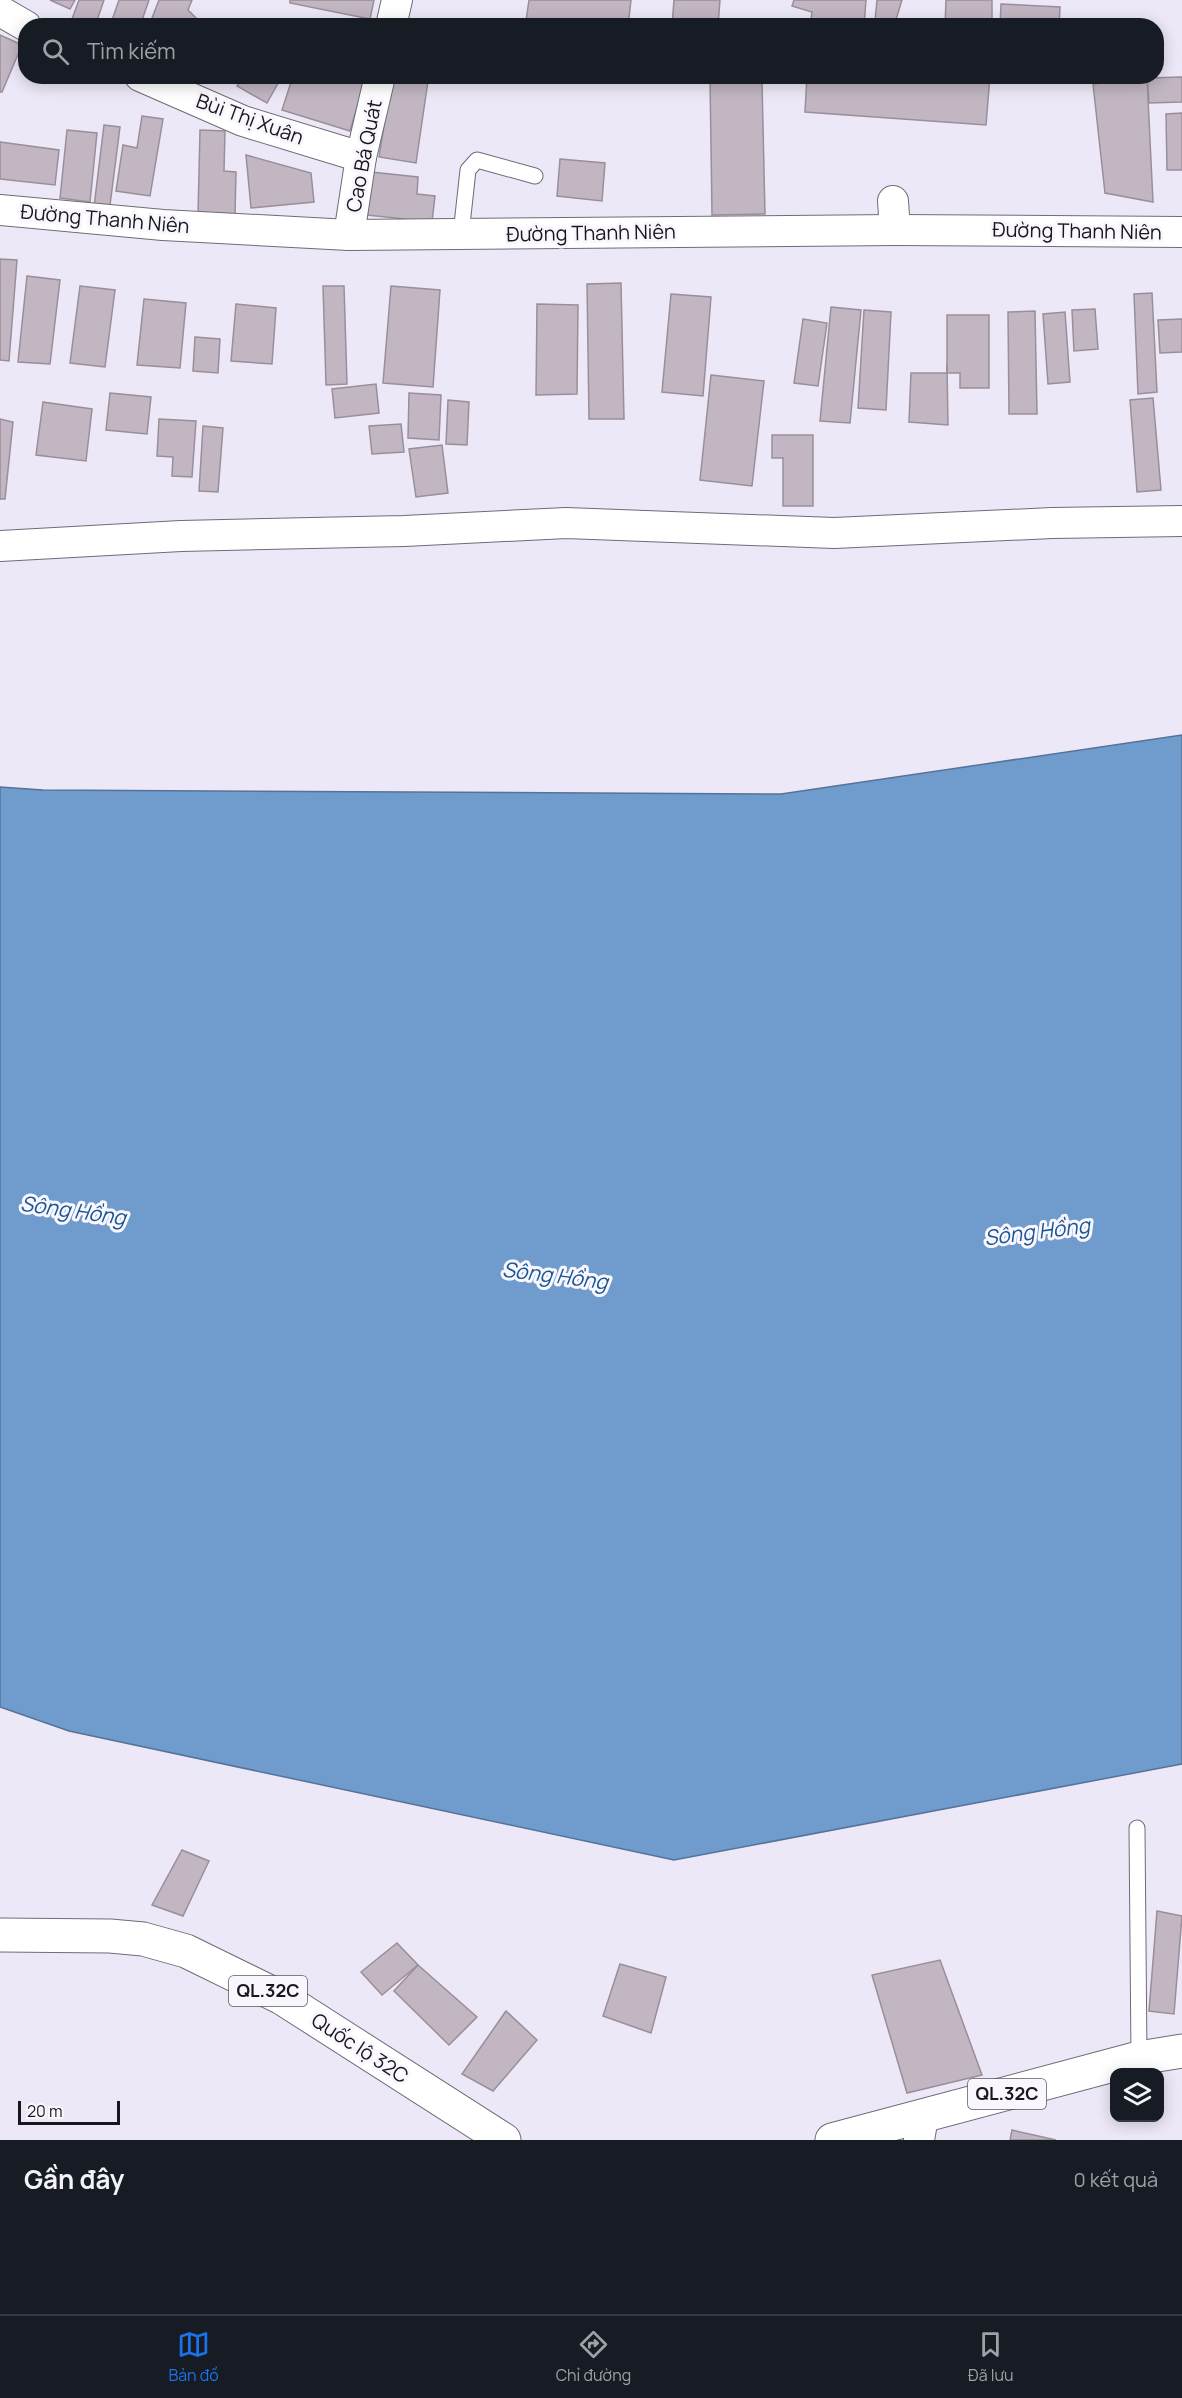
<!DOCTYPE html>
<html lang="vi">
<head>
<meta charset="utf-8">
<style>
	body { margin:0; font-family:Manrope,sans-serif; background:#20242c; color:#f1f3f6 }
	.controls { position:absolute; right:18px; bottom:18px; display:grid; overflow:hidden; border-radius:12px; box-shadow:0 3px 15px #0003 }
	.controls button { width:54px; height:54px; display:grid; place-items:center; padding:0; border:0; border-bottom:2px solid #363941; background:#171b24; color:#f1f3f6; font:30px sans-serif }
	.scale { position:absolute; left:18px; bottom:15px; width:102px; box-sizing:border-box; padding-left:6px; border:3px solid #19171d; border-top:0; font-size:16px; line-height:21px; white-space:nowrap; color:#19171d; -webkit-text-stroke:4px #f9f7fd; paint-order:stroke }
	.list { margin:0; padding:0; list-style:none }
	h2 { display:flex; justify-content:space-between; align-items:center; height:78px; margin:0; padding:0 24px; font-size:26px }
	h2 small { font-size:20px; font-weight:400; color:#9ea1a6 }
	.icon { flex:none; width:33px; height:33px; fill:none; stroke:currentColor; stroke-width:2; stroke-linecap:round; stroke-linejoin:round }
	.map { position:relative; flex:none; width:1182px; height:2140px; overflow:hidden }
	.search { position:absolute; background:#171b24; box-shadow:0 3px 15px #0003; left:18px; right:18px; top:18px; height:66px; display:flex; align-items:center; gap:15px; box-sizing:border-box; padding:0 21px; border-radius:24px; color:#9ea1a6; font-size:22px }
	.sheet { height:174px; background:#171b24 }
	nav { display:flex; justify-content:space-around; align-items:center; box-sizing:border-box; height:84px; border-top:2px solid #363941; background:#171b24; font-size:16px; color:#9ea1a6 }
	nav a { display:grid; justify-items:center; gap:3px }
	nav .on { color:#1a73e8 }
	.map>svg:first-child { display:block }
	.water { fill:#6f9bcd; stroke:#557398; stroke-width:1.5 }
	.building { fill:#c1b6c2; stroke:#9a8e9a; stroke-width:1.5 }
	.lines { fill:none; stroke-linecap:round; stroke-linejoin:round }
	.service-casing { stroke:#6f6b78; stroke-width:17 }
	.minor-casing { stroke:#6f6b78; stroke-width:32 }
	.primary-casing { stroke:#6f6b78; stroke-width:35 }
	.service { stroke:#fff; stroke-width:15 }
	.minor { stroke:#fff; stroke-width:30 }
	.primary { stroke:#fff; stroke-width:33 }
	.labels { text-anchor:middle; stroke-width:6; stroke-linejoin:round; paint-order:stroke }
	.shield { fill:#f9f7fd; stroke:#5c5a60; stroke-width:1.5 }
	.shield-label { font-size:18px; font-weight:bold; fill:#19171d }
	.street-label { font-size:20px; fill:#19171d; stroke:#f9f7fd }
	.water-label { font-size:21px; font-style:italic; fill:#185694; stroke:#f9f7fd }
</style>
</head>
<body>
<div class="map">
<svg width="1182" height="2140" viewBox="0 0 1182 2140">
	<rect width="100%" height="100%" fill="#ede8f7"/>
	<!-- water -->
	<path class="water" d="M 1182,735 L 1182,1764 L 674,1860 L 69,1731 L 0,1707 L 0,787 L 43,790 L 781,794 Z"/>
	<!-- building -->
	<g class="building">
		<path d="M 50,0 L 75,0 L 70,9 Z"/>
		<path d="M 79,0 L 104,0 L 95,26 L 72,19 Z"/>
		<path d="M 119,0 L 149,0 L 140,26 L 110,26 Z"/>
		<path d="M 159,0 L 192,0 L 188,10 L 204,26 L 149,26 Z"/>
		<path d="M 290,0 L 374,0 L 370,19 L 290,3 Z"/>
		<path d="M 529,0 L 631,0 L 628,26 L 553,26 L 526,21 Z"/>
		<path d="M 674,0 L 720,0 L 718,26 L 672,26 Z"/>
		<path d="M 794,0 L 866,0 L 864,26 L 810,26 L 812,12 L 792,6 Z"/>
		<path d="M 877,0 L 902,0 L 894,26 L 875,21 Z"/>
		<path d="M 946,0 L 992,0 L 992,26 L 945,26 Z"/>
		<path d="M 1001,4 L 1060,7 L 1059,26 L 1000,26 Z"/>
		<path d="M 0,35 L 22,45 L 2,92 L 0,92 Z"/>
		<path d="M 243,76 L 282,76 L 267,103 L 237,86 Z"/>
		<path d="M 293,76 L 338,76 L 364,84 L 350,131 L 282,110 Z"/>
		<path d="M 392,76 L 428,81 L 416,163 L 379,157 Z"/>
		<path d="M 796,76 L 796,81 L 762,82 L 765,214 L 712,215 L 710,78 Z"/>
		<path d="M 807,76 L 990,76 L 986,125 L 805,112 Z"/>
		<path d="M 1182,77 L 1182,102 L 1149,103 L 1147,78 Z"/>
		<path d="M 1147,78 L 1153,202 L 1105,193 L 1093,84 Z"/>
		<path d="M 1182,113 L 1182,170 L 1167,170 L 1166,114 Z"/>
		<path d="M 142,116 L 163,119 L 150,196 L 116,191 L 123,145 L 137,148 Z"/>
		<path d="M 104,125 L 120,127 L 110,205 L 94,207 Z"/>
		<path d="M 67,130 L 97,133 L 90,202 L 60,198 Z"/>
		<path d="M 200,130 L 225,131 L 224,171 L 236,172 L 235,216 L 198,215 Z"/>
		<path d="M 0,142 L 59,150 L 55,185 L 0,179 Z"/>
		<path d="M 246,155 L 311,173 L 314,202 L 251,208 Z"/>
		<path d="M 560,159 L 605,163 L 602,201 L 557,196 Z"/>
		<path d="M 371,172 L 418,177 L 417,194 L 435,196 L 432,222 L 367,215 Z"/>
		<path d="M 0,259 L 17,260 L 9,361 L 0,360 Z"/>
		<path d="M 27,276 L 60,280 L 50,364 L 18,362 Z"/>
		<path d="M 621,283 L 624,419 L 589,419 L 587,284 Z"/>
		<path d="M 80,286 L 115,290 L 105,367 L 70,363 Z"/>
		<path d="M 323,286 L 344,286 L 347,384 L 326,385 Z"/>
		<path d="M 391,286 L 440,290 L 433,387 L 383,383 Z"/>
		<path d="M 1152,293 L 1157,392 L 1138,394 L 1134,294 Z"/>
		<path d="M 671,294 L 711,297 L 703,396 L 662,392 Z"/>
		<path d="M 144,299 L 186,303 L 180,368 L 137,365 Z"/>
		<path d="M 236,304 L 276,308 L 272,364 L 231,361 Z"/>
		<path d="M 537,304 L 578,305 L 577,394 L 536,395 Z"/>
		<path d="M 831,307 L 861,310 L 850,423 L 820,421 Z"/>
		<path d="M 1095,309 L 1098,349 L 1074,351 L 1072,310 Z"/>
		<path d="M 864,310 L 891,312 L 886,410 L 858,408 Z"/>
		<path d="M 1035,311 L 1037,414 L 1009,414 L 1008,312 Z"/>
		<path d="M 1065,312 L 1070,382 L 1048,384 L 1043,314 Z"/>
		<path d="M 947,315 L 989,315 L 989,388 L 960,388 L 960,373 L 947,373 Z"/>
		<path d="M 803,319 L 827,323 L 818,386 L 794,383 Z"/>
		<path d="M 1182,319 L 1182,352 L 1160,353 L 1158,320 Z"/>
		<path d="M 195,337 L 220,339 L 218,373 L 193,371 Z"/>
		<path d="M 947,364 L 948,425 L 909,422 L 911,373 L 947,373 Z"/>
		<path d="M 711,375 L 764,381 L 752,486 L 700,480 Z"/>
		<path d="M 376,384 L 379,413 L 335,418 L 332,389 Z"/>
		<path d="M 110,393 L 151,397 L 147,434 L 106,430 Z"/>
		<path d="M 409,393 L 441,395 L 439,440 L 408,438 Z"/>
		<path d="M 1153,398 L 1161,490 L 1137,492 L 1130,400 Z"/>
		<path d="M 448,400 L 469,402 L 467,445 L 446,444 Z"/>
		<path d="M 43,402 L 92,409 L 86,461 L 36,455 Z"/>
		<path d="M 0,419 L 13,422 L 5,499 L 0,499 Z"/>
		<path d="M 159,419 L 196,421 L 192,477 L 172,476 L 173,457 L 157,456 Z"/>
		<path d="M 401,424 L 404,452 L 372,454 L 369,426 Z"/>
		<path d="M 203,426 L 223,428 L 218,492 L 199,491 Z"/>
		<path d="M 772,435 L 813,435 L 813,506 L 783,506 L 783,458 L 772,458 Z"/>
		<path d="M 442,445 L 448,493 L 416,497 L 409,449 Z"/>
		<path d="M 182,1850 L 209,1861 L 183,1916 L 152,1905 Z"/>
		<path d="M 1157,1911 L 1182,1916 L 1174,2014 L 1149,2011 Z"/>
		<path d="M 397,1943 L 418,1965 L 382,1995 L 361,1972 Z"/>
		<path d="M 940,1960 L 982,2075 L 907,2093 L 872,1975 Z"/>
		<path d="M 620,1964 L 666,1977 L 651,2033 L 603,2016 Z"/>
		<path d="M 418,1965 L 477,2017 L 449,2045 L 394,1991 Z"/>
		<path d="M 506,2011 L 537,2040 L 493,2091 L 462,2074 Z"/>
		<path d="M 1012,2130 L 1056,2140 L 1010,2140 Z"/>
	</g>
	<g class="lines">
		<!-- service casing -->
		<g class="service-casing">
			<g id="service">
				<path d="M 461,234 L 468,170 L 477,160 L 535,176"/>
				<path d="M 1137,1828 L 1139,2058"/>
			</g>
		</g>
		<!-- minor casing -->
		<g class="minor-casing">
			<g id="minor">
				<path d="M 0,11 L 26,26"/>
				<path d="M 391,26 L 397,0"/>
				<path d="M 140,76 L 243,121 L 361,157"/>
				<path d="M 893,201 L 895,230"/>
				<path d="M 0,210 L 163,225 L 349,235 L 895,230 L 1182,232"/>
				<path d="M 349,235 L 361,157 L 380,76"/>
				<path d="M 0,546 L 181,536 L 404,531 L 566,523 L 834,533 L 1052,523 L 1182,521"/>
				<path d="M 919,2140 L 923,2117"/>
			</g>
		</g>
		<!-- primary casing -->
		<g class="primary-casing">
			<g id="primary">
				<path d="M 0,1935 L 110,1936 L 143,1939 L 186,1951 L 282,1998 L 504,2140"/>
				<path d="M 832,2140 L 1139,2058 L 1182,2051"/>
			</g>
		</g>
		<!-- service -->
		<use href="#service" class="service"/>
		<!-- minor -->
		<use href="#minor" class="minor"/>
		<!-- primary -->
		<use href="#primary" class="primary"/>
	</g>
	<g class="labels">
		<!-- shield labels -->
		<g class="shield">
			<rect x="229" y="1976" width="78" height="30" rx="4.5"/>
			<rect x="968" y="2079" width="78" height="30" rx="4.5"/>
		</g>
		<g class="shield-label">
			<text x="268" y="1997">QL.32C</text>
			<text x="1007" y="2100">QL.32C</text>
		</g>
		<!-- street labels -->
		<g class="street-label">
			<text transform="translate(250 119) rotate(20)" y="7">Bùi Thị Xuân</text>
			<text transform="translate(364 156) rotate(-79)" y="7">Cao Bá Quát</text>
			<text transform="translate(105 219) rotate(5)" y="7">Đường Thanh Niên</text>
			<text transform="translate(1077 231) rotate(1)" y="7">Đường Thanh Niên</text>
			<text transform="translate(591 233) rotate(-1)" y="7">Đường Thanh Niên</text>
			<text transform="translate(360 2048) rotate(33)" y="7">Quốc lộ 32C</text>
		</g>
		<!-- water labels -->
		<g class="water-label">
			<text transform="translate(73 1211) rotate(8)" y="7">Sông Hồng</text>
			<text transform="translate(1037 1232) rotate(-7)" y="7">Sông Hồng</text>
			<text transform="translate(555 1276) rotate(7)" y="7">Sông Hồng</text>
		</g>
	</g>
</svg>
<div class="controls">
<button><svg class="icon" aria-label="layers" viewBox="0 0 24 24"><path d="M12 4l9 5-9 5-9-5zM3 14l9 5 9-5"/></svg></button>
</div>
<div class="scale">20 m</div>
<div class="search"><svg class="icon" aria-label="search" viewBox="0 0 24 24"><circle cx="10" cy="10" r="6"/><path d="M15 15l6 6"/></svg>Tìm kiếm</div>
</div>
<section class="sheet">
<h2>Gần đây<small>0 kết quả</small></h2>
<ul class="list">
</ul>
</section>
<nav>
<a class="on"><svg class="icon" aria-label="map" viewBox="0 0 24 24"><path d="M3 6l6-2 6 2 6-2v14l-6 2-6-2-6 2zM9 4v14M15 6v14"/></svg>Bản đồ</a>
<a><svg class="icon" aria-label="directions" viewBox="0 0 24 24"><path d="M12 3l9 9-9 9-9-9zM9 14v-3h6M13 9l2 2-2 2"/></svg>Chỉ đường</a>
<a><svg class="icon" aria-label="saved" viewBox="0 0 24 24"><path d="M7 4h10v16l-5-4-5 4z"/></svg>Đã lưu</a>
</nav>
</body>
</html>
